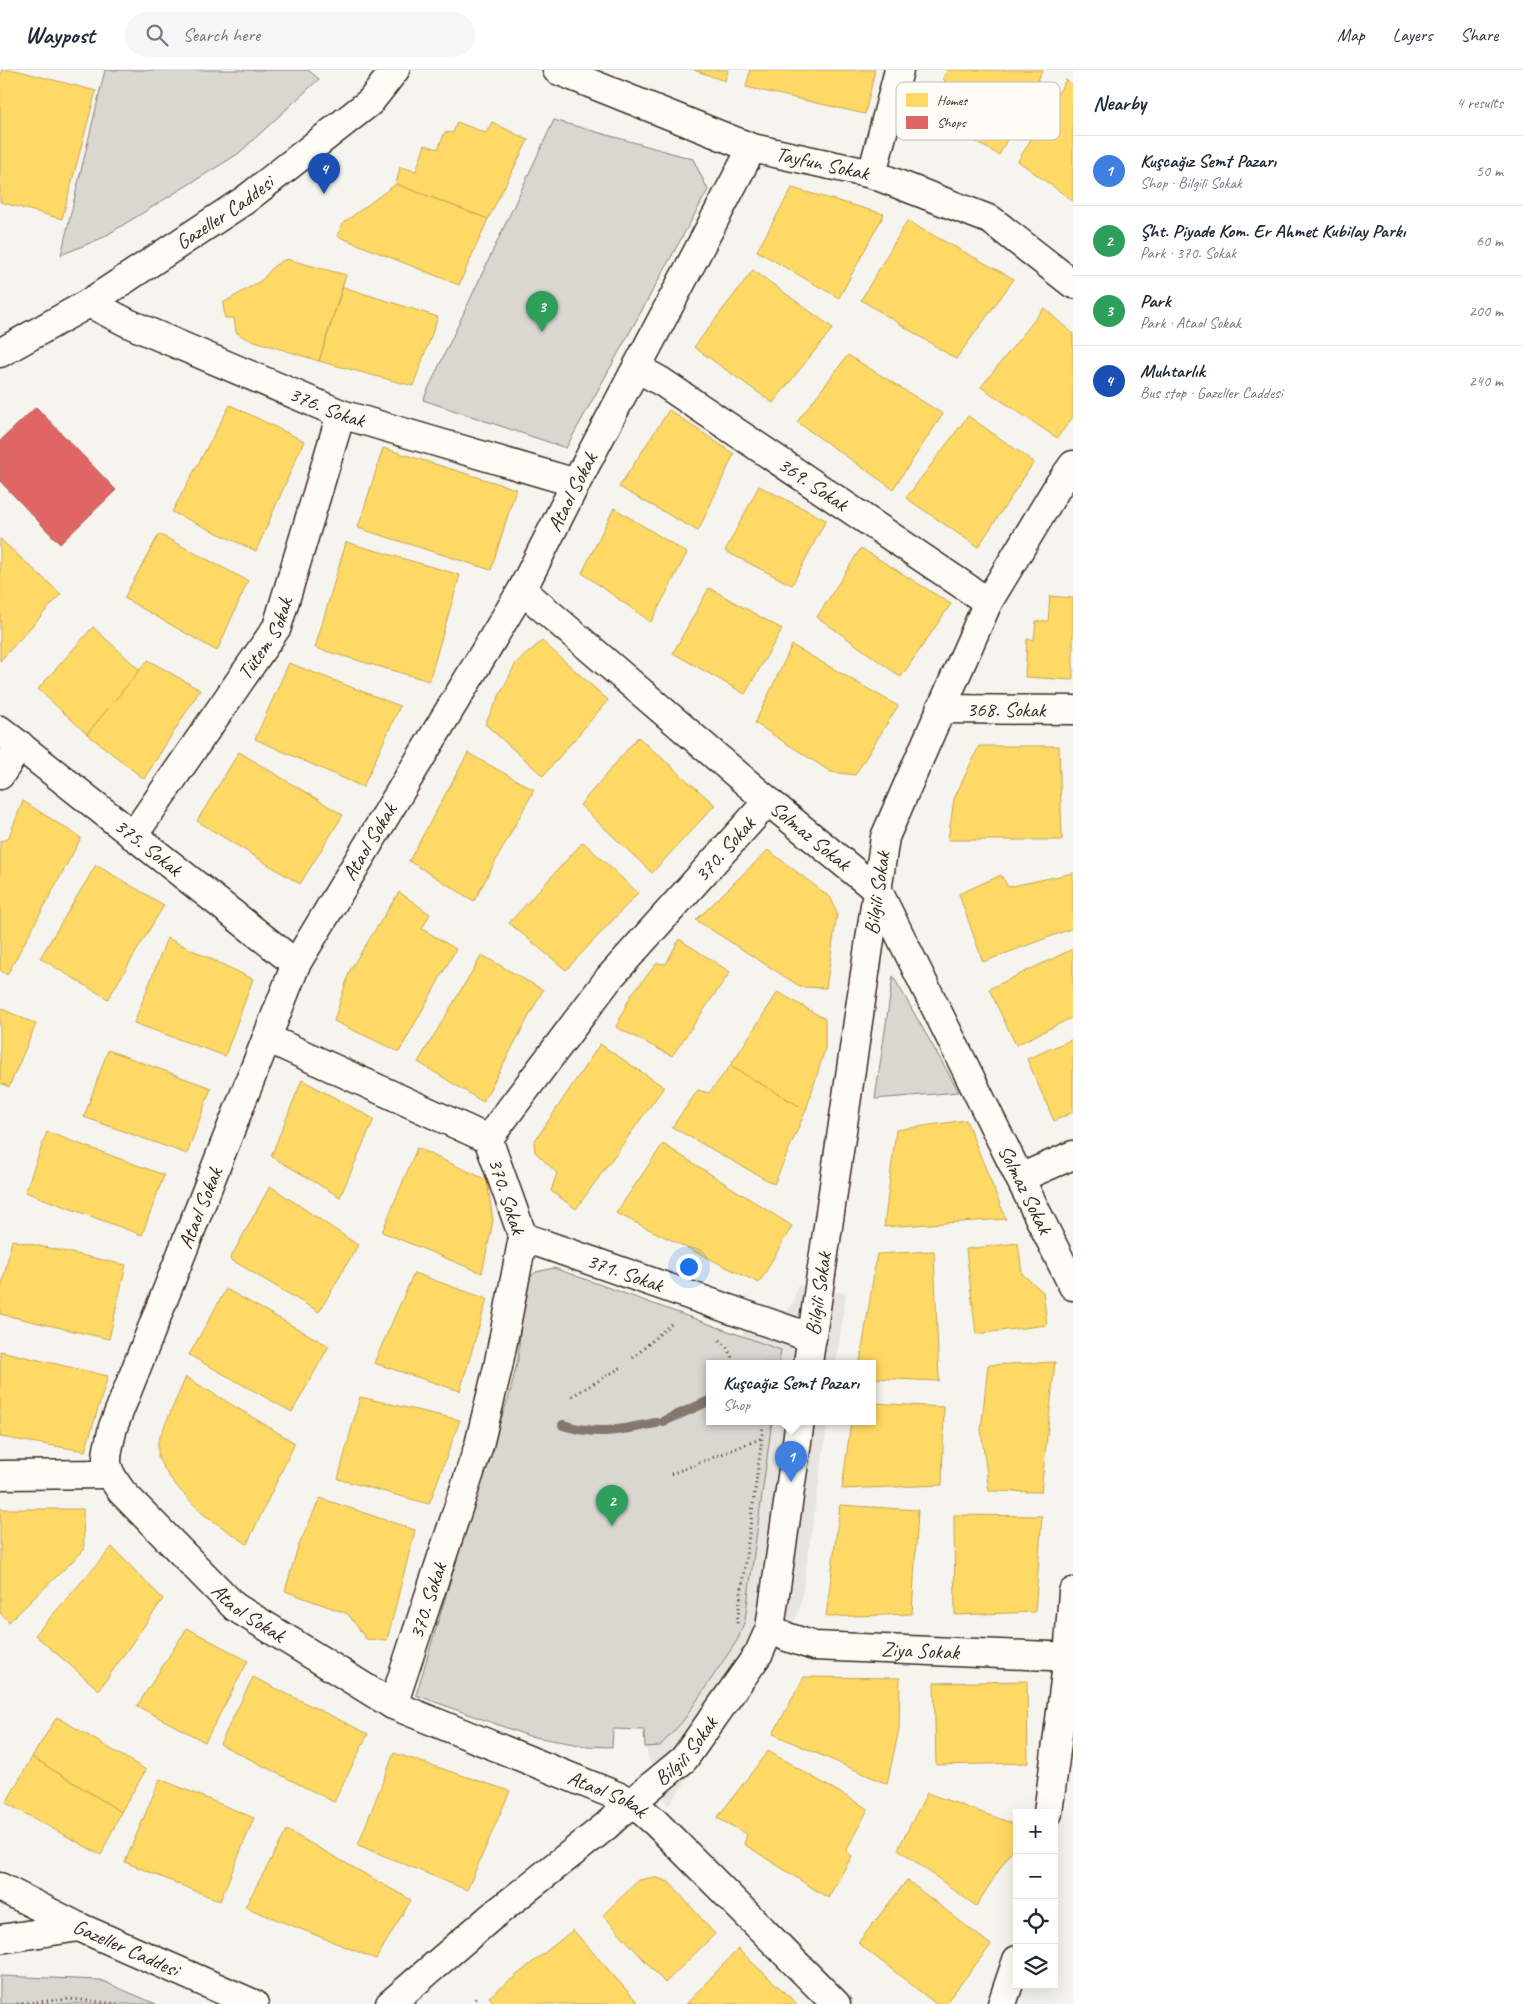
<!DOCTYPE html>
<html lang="en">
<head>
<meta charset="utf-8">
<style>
	body { margin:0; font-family:Caveat,sans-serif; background:#f6f6f7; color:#1f2937 }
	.controls { position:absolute; right:15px; bottom:15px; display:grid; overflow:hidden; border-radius:0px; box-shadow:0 5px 20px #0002 }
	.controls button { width:45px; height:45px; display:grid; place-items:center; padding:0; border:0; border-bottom:1px solid #e0e1e3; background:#fff; color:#1f2937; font:25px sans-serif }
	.you { position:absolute; left:688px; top:1196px; width:18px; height:18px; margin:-12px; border:4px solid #fff; border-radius:50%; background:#1a73e8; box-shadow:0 0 0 8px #1a73e833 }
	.badge { display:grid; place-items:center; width:32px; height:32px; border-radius:50%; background:#0f766e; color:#fff; font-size:16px; font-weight:700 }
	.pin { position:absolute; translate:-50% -41px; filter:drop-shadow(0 1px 2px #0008) }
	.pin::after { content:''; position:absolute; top:26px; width:18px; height:15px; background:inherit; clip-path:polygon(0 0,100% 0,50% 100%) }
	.popup { position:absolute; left:706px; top:1290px; width:170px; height:65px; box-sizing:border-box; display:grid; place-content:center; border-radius:0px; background:#fff; filter:drop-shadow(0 1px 4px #0005); font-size:16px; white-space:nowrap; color:#747a83 }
	.popup b { font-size:19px; color:#1f2937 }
	.popup::after { content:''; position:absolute; left:50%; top:100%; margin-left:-10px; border:10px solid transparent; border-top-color:#fff }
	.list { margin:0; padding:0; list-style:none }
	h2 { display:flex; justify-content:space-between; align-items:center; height:65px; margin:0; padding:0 20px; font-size:21px }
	h2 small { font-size:16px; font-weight:400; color:#747a83 }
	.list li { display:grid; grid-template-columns:32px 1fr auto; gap:15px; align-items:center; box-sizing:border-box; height:70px; padding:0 20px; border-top:1px solid #e0e1e3 }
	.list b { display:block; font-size:19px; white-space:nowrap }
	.list p { margin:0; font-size:16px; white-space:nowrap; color:#747a83 }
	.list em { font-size:16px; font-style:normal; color:#747a83 }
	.icon { flex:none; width:28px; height:28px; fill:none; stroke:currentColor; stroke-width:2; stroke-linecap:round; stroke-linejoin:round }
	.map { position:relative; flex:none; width:1073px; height:1934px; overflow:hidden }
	header { display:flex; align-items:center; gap:30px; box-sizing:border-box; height:70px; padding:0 25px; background:#fff; border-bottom:1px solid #e0e1e3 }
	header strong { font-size:24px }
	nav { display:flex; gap:28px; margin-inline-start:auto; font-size:18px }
	.search { width:350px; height:45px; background:#f6f6f7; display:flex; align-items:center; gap:12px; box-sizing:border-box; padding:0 18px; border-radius:28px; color:#747a83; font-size:19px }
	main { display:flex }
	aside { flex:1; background:#fff }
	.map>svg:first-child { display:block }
	.built { fill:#e7e5df }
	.green { fill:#dad6d0; stroke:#8a8077 }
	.homes { fill:#ffd966; stroke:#c4a450 }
	.shops { fill:#e06666; stroke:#ae5450 }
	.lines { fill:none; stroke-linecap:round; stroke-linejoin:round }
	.stream { stroke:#84786e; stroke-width:10 }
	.street-casing { stroke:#3b2a1e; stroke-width:31 }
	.secondary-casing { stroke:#3b2a1e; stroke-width:31 }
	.path { stroke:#3b2a1e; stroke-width:3; stroke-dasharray:1 4; stroke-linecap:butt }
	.street { stroke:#fdfcf7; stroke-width:28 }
	.secondary { stroke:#fdfcf7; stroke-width:28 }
	.labels { text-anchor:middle; stroke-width:5; stroke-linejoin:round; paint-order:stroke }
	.street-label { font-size:21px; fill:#3b2a1e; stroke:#fdfcf7 }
	.key { fill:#fdfcf7; stroke:#c3bdb6; stroke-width:1 }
	.key-label { font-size:14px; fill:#3b2a1e }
</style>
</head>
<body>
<header>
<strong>Waypost</strong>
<div class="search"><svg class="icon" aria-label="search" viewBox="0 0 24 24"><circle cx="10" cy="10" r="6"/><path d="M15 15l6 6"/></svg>Search here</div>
<nav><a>Map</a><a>Layers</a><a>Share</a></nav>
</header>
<main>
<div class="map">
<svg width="1073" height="1934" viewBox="0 0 1073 1934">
	<rect width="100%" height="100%" fill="#f5f4ee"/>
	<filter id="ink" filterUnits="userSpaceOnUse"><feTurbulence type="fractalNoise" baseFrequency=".02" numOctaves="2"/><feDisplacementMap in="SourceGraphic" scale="10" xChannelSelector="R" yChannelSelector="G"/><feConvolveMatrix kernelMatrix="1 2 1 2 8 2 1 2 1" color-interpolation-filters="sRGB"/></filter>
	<g filter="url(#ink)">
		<!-- built -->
		<g class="built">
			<path d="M 798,1215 L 846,1223 L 836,1293 L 779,1293 L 781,1280 L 742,1266 L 750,1235 L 772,1241 L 786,1242 L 792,1234 Z"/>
			<path d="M 772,1351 L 828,1351 L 800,1539 L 787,1567 L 772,1590 L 668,1736 L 657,1712 L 645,1677 L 660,1676 L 671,1664 L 683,1651 L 738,1569 L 745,1550 Z"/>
		</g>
		<!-- green -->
		<g class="green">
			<path d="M 105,0 L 308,0 L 319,9 L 238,84 L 102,168 L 61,185 Z"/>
			<path d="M 554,50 L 693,89 L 708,120 L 566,378 L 423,330 Z"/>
			<path d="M 893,906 L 959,1022 L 875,1029 Z"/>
			<path d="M 554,1198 L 781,1280 L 779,1293 L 710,1293 L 710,1351 L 772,1351 L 745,1550 L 738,1569 L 683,1651 L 660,1676 L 645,1677 L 644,1660 L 613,1659 L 612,1677 L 585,1676 L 529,1666 L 416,1625 L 489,1382 L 509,1327 L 518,1289 L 523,1223 L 527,1210 L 536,1202 Z"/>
			<path d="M 0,1906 L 100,1910 L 156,1934 L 0,1934 Z"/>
		</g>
		<!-- homes -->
		<g class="homes">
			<path d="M 2,0 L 15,0 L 96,21 L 62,149 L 0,132 L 0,6 Z"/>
			<path d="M 694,0 L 728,0 L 725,11 Z"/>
			<path d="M 750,0 L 875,0 L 865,44 L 746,17 Z"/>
			<path d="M 948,0 L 1043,0 L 999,85 L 935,48 L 950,19 L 943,8 Z"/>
			<path d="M 1066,10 L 1073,15 L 1073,131 L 1018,91 Z"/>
			<path d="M 457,52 L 486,63 L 492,52 L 528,70 L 488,149 L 396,114 L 400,97 L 416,101 L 425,75 L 438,79 L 445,62 L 453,63 Z"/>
			<path d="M 396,114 L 488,149 L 459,215 L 337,166 L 343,153 Z"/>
			<path d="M 792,118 L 884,144 L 839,228 L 757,181 Z"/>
			<path d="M 907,151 L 1014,209 L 956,289 L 861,230 Z"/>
			<path d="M 286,189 L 346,205 L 319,291 L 245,268 L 236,262 L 234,248 L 225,248 L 223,233 L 262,210 L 274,196 Z"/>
			<path d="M 753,200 L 833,258 L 773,333 L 694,277 Z"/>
			<path d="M 343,217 L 438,247 L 413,316 L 319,291 Z"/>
			<path d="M 1044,238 L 1073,264 L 1073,347 L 1057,368 L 981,317 Z"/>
			<path d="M 848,285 L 943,344 L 893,419 L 797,352 Z"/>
			<path d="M 230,335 L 304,371 L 256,481 L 172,442 Z"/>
			<path d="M 669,340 L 734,384 L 698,461 L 619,417 Z"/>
			<path d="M 968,346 L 1034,392 L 978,477 L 906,428 Z"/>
			<path d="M 383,378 L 516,419 L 491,500 L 358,458 Z"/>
			<path d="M 759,416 L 826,450 L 792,515 L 725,481 Z"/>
			<path d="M 614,438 L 687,483 L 651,552 L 582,503 Z"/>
			<path d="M 159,464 L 248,511 L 217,581 L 124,528 Z"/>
			<path d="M 0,469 L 61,524 L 0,591 Z"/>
			<path d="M 346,472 L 460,505 L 429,611 L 315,578 Z"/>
			<path d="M 861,478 L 951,534 L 901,607 L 817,547 Z"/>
			<path d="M 709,518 L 782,559 L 745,624 L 673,583 Z"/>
			<path d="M 1050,526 L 1073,528 L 1073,610 L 1025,607 L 1027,569 L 1034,570 L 1036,551 L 1048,551 Z"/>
			<path d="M 93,557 L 140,600 L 87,664 L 38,619 Z"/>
			<path d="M 542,571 L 608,630 L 543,706 L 485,654 L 516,593 Z"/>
			<path d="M 792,575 L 898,636 L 855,705 L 831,702 L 755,653 Z"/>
			<path d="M 148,590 L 200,620 L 144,709 L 87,664 Z"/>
			<path d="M 289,593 L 400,636 L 363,717 L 255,669 Z"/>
			<path d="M 638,667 L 715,735 L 652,803 L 580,735 Z"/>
			<path d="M 979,676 L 1059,676 L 1062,770 L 948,770 L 954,729 Z"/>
			<path d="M 239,682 L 343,745 L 300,814 L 197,751 Z"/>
			<path d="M 468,683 L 534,720 L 474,831 L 409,791 Z"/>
			<path d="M 23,731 L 81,768 L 7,905 L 0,900 L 0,771 L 8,769 Z"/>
			<path d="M 583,772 L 638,823 L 566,900 L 509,853 Z"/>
			<path d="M 768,780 L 831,828 L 837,844 L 826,918 L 801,917 L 696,850 Z"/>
			<path d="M 96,795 L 164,835 L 108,929 L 40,888 Z"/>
			<path d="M 1073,803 L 1073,858 L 983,892 L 959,824 L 1001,805 L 1008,817 Z"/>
			<path d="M 399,822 L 430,844 L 422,859 L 456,879 L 399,982 L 334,951 L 350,900 Z"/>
			<path d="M 167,868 L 253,909 L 225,986 L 134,953 Z"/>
			<path d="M 679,869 L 730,902 L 672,986 L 616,957 L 631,925 L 657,893 L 666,894 Z"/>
			<path d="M 1073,879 L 1073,947 L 1016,975 L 989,919 Z"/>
			<path d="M 482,885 L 543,920 L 483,1032 L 418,992 Z"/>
			<path d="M 778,922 L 825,949 L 825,979 L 806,1040 L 730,996 Z"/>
			<path d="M 0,938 L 36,954 L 9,1017 L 0,1013 Z"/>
			<path d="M 1073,969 L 1073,1042 L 1054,1051 L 1027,989 Z"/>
			<path d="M 600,974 L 664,1017 L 576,1139 L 551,1121 L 557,1103 L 535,1082 L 534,1072 Z"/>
			<path d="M 108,980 L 211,1018 L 187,1084 L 84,1047 Z"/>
			<path d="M 730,996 L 806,1040 L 774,1114 L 672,1057 L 698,1020 L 709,1023 Z"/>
			<path d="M 302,1010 L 374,1049 L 340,1127 L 271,1086 Z"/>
			<path d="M 966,1050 L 1006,1149 L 884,1157 L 896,1060 Z"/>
			<path d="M 47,1062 L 164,1105 L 142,1165 L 25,1122 Z"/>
			<path d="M 663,1074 L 792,1156 L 759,1213 L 616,1143 Z"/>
			<path d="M 417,1078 L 487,1110 L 493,1151 L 482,1203 L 382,1162 Z"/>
			<path d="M 270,1116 L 358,1175 L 319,1242 L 230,1189 Z"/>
			<path d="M 12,1170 L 126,1195 L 109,1269 L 0,1244 L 0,1224 Z"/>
			<path d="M 1018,1173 L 1022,1204 L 1043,1222 L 1047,1255 L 976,1264 L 966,1179 Z"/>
			<path d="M 934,1181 L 939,1311 L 872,1308 L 872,1293 L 860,1293 L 877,1184 Z"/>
			<path d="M 414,1203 L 487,1229 L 460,1321 L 374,1293 Z"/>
			<path d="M 226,1219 L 329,1276 L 292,1342 L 189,1285 Z"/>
			<path d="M 0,1281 L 108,1306 L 85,1381 L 0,1367 Z"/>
			<path d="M 1055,1292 L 1041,1422 L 989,1421 L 981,1360 L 988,1295 Z"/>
			<path d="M 186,1307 L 295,1373 L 247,1474 L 203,1444 L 180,1420 L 168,1405 L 158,1388 L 158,1371 Z"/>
			<path d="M 360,1327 L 460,1350 L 429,1434 L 338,1409 Z"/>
			<path d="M 872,1333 L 944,1337 L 942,1415 L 842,1419 L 851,1351 L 872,1351 Z"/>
			<path d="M 320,1428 L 415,1460 L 387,1570 L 366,1569 L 348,1544 L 285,1521 L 298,1477 Z"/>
			<path d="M 840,1435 L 918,1440 L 912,1544 L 826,1547 Z"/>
			<path d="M 0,1439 L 83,1439 L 84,1480 L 9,1552 L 0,1543 Z"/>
			<path d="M 954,1445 L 1042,1446 L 1035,1542 L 955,1545 Z"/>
			<path d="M 112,1477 L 163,1529 L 99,1620 L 35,1565 Z"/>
			<path d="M 187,1558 L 248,1591 L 205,1672 L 137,1636 Z"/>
			<path d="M 253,1607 L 368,1664 L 334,1732 L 220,1674 Z"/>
			<path d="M 804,1607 L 900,1608 L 899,1659 L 887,1714 L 773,1664 Z"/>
			<path d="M 1027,1611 L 1028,1693 L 936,1695 L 934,1613 Z"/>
			<path d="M 57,1647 L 146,1700 L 121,1742 L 32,1687 Z"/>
			<path d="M 768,1681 L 868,1739 L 846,1781 L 852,1786 L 828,1828 L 744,1774 L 747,1764 L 717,1748 Z"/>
			<path d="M 394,1683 L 510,1721 L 467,1820 L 358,1775 Z"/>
			<path d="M 32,1687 L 121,1742 L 101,1785 L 6,1733 Z"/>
			<path d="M 160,1709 L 254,1748 L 220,1831 L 125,1792 Z"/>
			<path d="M 927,1723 L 1017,1755 L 1017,1772 L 976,1836 L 898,1779 Z"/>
			<path d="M 287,1760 L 411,1830 L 376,1889 L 245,1837 Z"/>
			<path d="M 654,1807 L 669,1812 L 715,1864 L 665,1913 L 603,1845 L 639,1810 Z"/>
			<path d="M 907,1810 L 991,1875 L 945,1934 L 936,1934 L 858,1873 Z"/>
			<path d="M 573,1860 L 639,1934 L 496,1934 L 489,1927 Z"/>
			<path d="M 738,1879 L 797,1934 L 686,1934 Z"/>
		</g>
		<!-- shops -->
		<path class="shops" d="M 36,337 L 116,420 L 60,474 L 0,411 L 0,371 Z"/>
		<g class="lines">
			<!-- stream -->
			<g class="stream">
				<path d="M 664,1351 L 709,1331"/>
				<path d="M 563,1355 C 598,1366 621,1360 656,1353"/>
			</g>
			<!-- street casing -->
			<g class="street-casing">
				<g id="street">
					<path id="s1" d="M 557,0 L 752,78 L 872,104 L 991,150 L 1073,214"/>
					<path id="s2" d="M 752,78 L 576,413 L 522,520 L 296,894 L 113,1357 C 106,1390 101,1394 122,1422 L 235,1537 L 393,1635 L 632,1732 L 656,1753 L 836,1934"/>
					<path d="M 872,104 L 899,0"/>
					<path id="s3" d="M 89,233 L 130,254 L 341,344 L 576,413"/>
					<path id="s4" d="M 637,298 L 662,312 L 988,532"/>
					<path id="s5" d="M 522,520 L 768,731 L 878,821 L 1073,1216"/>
					<path id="s6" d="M 940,639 L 1073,640"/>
					<path id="s7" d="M 0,660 L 296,894"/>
					<path d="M 0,705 L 20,675"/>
					<path id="s8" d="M 133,766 L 277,557 L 341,344"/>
					<path d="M 267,968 L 488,1069"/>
					<path d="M 1020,1108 L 1073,1085"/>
					<path id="s9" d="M 523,1167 L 812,1268"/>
					<path id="s10" d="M 808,1293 L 885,767 L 988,532 L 1058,416 L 1073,395"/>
					<path d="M 0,1405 L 108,1404"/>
					<path id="s11" d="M 770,1558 L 787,1567 L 814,1576 L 1073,1587"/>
					<path id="s12" d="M 393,1635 L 479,1375 L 498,1297 L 523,1167 L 488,1069 L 610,907 L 768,731"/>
					<path d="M 1048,1743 L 1068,1587 L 1073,1522"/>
					<path d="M 0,1869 L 79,1857"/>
					<path id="s13" d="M 390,1934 L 490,1848 L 606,1756 L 632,1732 L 684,1689 L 759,1583 L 770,1558 L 800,1351"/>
					<path d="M 1002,1934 L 1017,1890"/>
				</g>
			</g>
			<!-- secondary casing -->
			<g class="secondary-casing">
				<g id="secondary">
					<path id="s14" d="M 0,283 L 89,233 L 245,130 L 370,32 L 395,0"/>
					<path id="s15" d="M 0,1817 L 79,1857 L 254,1934"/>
				</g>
			</g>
			<!-- path -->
			<g class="path">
				<path d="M 720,1270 L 727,1278 L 735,1293"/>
				<path d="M 633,1288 L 673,1252"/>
				<path d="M 572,1326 L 622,1297"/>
				<path d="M 671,1404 L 762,1368"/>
				<path d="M 737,1553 L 762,1368 L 763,1351"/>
				<path d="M 17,1934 L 70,1929 L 119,1934"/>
				<path d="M 473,1934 L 476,1927"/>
			</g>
			<!-- street -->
			<use href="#street" class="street"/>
			<!-- secondary -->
			<use href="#secondary" class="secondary"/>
		</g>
	</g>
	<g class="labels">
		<!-- street labels -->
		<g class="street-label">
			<text dy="7" stroke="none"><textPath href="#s1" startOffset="282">Tayfun Sokak</textPath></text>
			<text dy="7" stroke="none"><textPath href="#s14" startOffset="265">Gazeller Caddesi</textPath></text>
			<text dy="7" stroke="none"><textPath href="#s3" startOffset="260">376. Sokak</textPath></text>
			<text dy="7" stroke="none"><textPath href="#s4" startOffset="211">369. Sokak</textPath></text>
			<text transform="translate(572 422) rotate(-63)" y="7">Ataol Sokak</text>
			<text dy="7" stroke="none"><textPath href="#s8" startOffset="238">Tütem Sokak</textPath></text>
			<text dy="7" stroke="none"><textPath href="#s6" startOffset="66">368. Sokak</textPath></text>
			<text dy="7" stroke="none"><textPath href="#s5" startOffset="379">Solmaz Sokak</textPath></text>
			<text transform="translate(369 772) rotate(-59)" y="7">Ataol Sokak</text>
			<text dy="7" stroke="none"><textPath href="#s7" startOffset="189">375. Sokak</textPath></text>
			<text dy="7" stroke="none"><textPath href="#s12" startOffset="965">370. Sokak</textPath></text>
			<text dy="7" stroke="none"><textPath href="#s10" startOffset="475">Bilgili Sokak</textPath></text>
			<text dy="7" stroke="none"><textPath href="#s5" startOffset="799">Solmaz Sokak</textPath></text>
			<text transform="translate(507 1126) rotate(72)" y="7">370. Sokak</text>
			<text transform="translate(200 1138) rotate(-68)" y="7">Ataol Sokak</text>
			<text dy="7" stroke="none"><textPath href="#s9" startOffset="108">371. Sokak</textPath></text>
			<text dy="7" stroke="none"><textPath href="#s10" startOffset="70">Bilgili Sokak</textPath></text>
			<text dy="7" stroke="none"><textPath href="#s12" startOffset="110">370. Sokak</textPath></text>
			<text dy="7" stroke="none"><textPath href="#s2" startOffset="1678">Ataol Sokak</textPath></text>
			<text dy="7" stroke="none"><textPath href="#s11" startOffset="154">Ziya Sokak</textPath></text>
			<text dy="7" stroke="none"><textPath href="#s13" startOffset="390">Bilgili Sokak</textPath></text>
			<text dy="7" stroke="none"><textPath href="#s2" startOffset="2082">Ataol Sokak</textPath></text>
			<text dy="7" stroke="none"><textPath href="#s15" startOffset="140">Gazeller Caddesi</textPath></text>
		</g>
	</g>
	<!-- legend -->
	<rect x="896" y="12" width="164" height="58" rx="8" class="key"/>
	<rect x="906" y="23" width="22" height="14" fill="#ffd966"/>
	<rect x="906" y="46" width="22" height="13" fill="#e06666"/>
	<g class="key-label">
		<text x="937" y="35">Homes</text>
		<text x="937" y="57">Shops</text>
	</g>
</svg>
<div class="controls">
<button>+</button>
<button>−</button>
<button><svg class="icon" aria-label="locate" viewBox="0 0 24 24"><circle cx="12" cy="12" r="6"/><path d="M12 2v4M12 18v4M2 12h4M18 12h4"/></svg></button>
<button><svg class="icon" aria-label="layers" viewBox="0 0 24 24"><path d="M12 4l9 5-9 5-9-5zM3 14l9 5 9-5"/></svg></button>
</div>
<div class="you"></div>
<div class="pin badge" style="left:791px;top:1412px;background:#3f7fe0">1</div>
<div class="popup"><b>Kuşcağız Semt Pazarı</b>Shop</div>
<div class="pin badge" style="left:612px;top:1456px;background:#2e9e5b">2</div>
<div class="pin badge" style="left:542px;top:262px;background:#2e9e5b">3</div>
<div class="pin badge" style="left:324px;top:124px;background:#1a4fb4">4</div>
</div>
<aside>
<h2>Nearby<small>4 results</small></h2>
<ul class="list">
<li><span class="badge" style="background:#3f7fe0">1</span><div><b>Kuşcağız Semt Pazarı</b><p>Shop · Bilgili Sokak</p></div><em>50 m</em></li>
<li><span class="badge" style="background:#2e9e5b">2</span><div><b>Şht. Piyade Kom. Er Ahmet Kubilay Parkı</b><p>Park · 370. Sokak</p></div><em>60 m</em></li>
<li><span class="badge" style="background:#2e9e5b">3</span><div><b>Park</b><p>Park · Ataol Sokak</p></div><em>200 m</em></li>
<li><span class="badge" style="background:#1a4fb4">4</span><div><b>Muhtarlık</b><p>Bus stop · Gazeller Caddesi</p></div><em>240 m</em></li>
</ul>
</aside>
</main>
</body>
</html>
